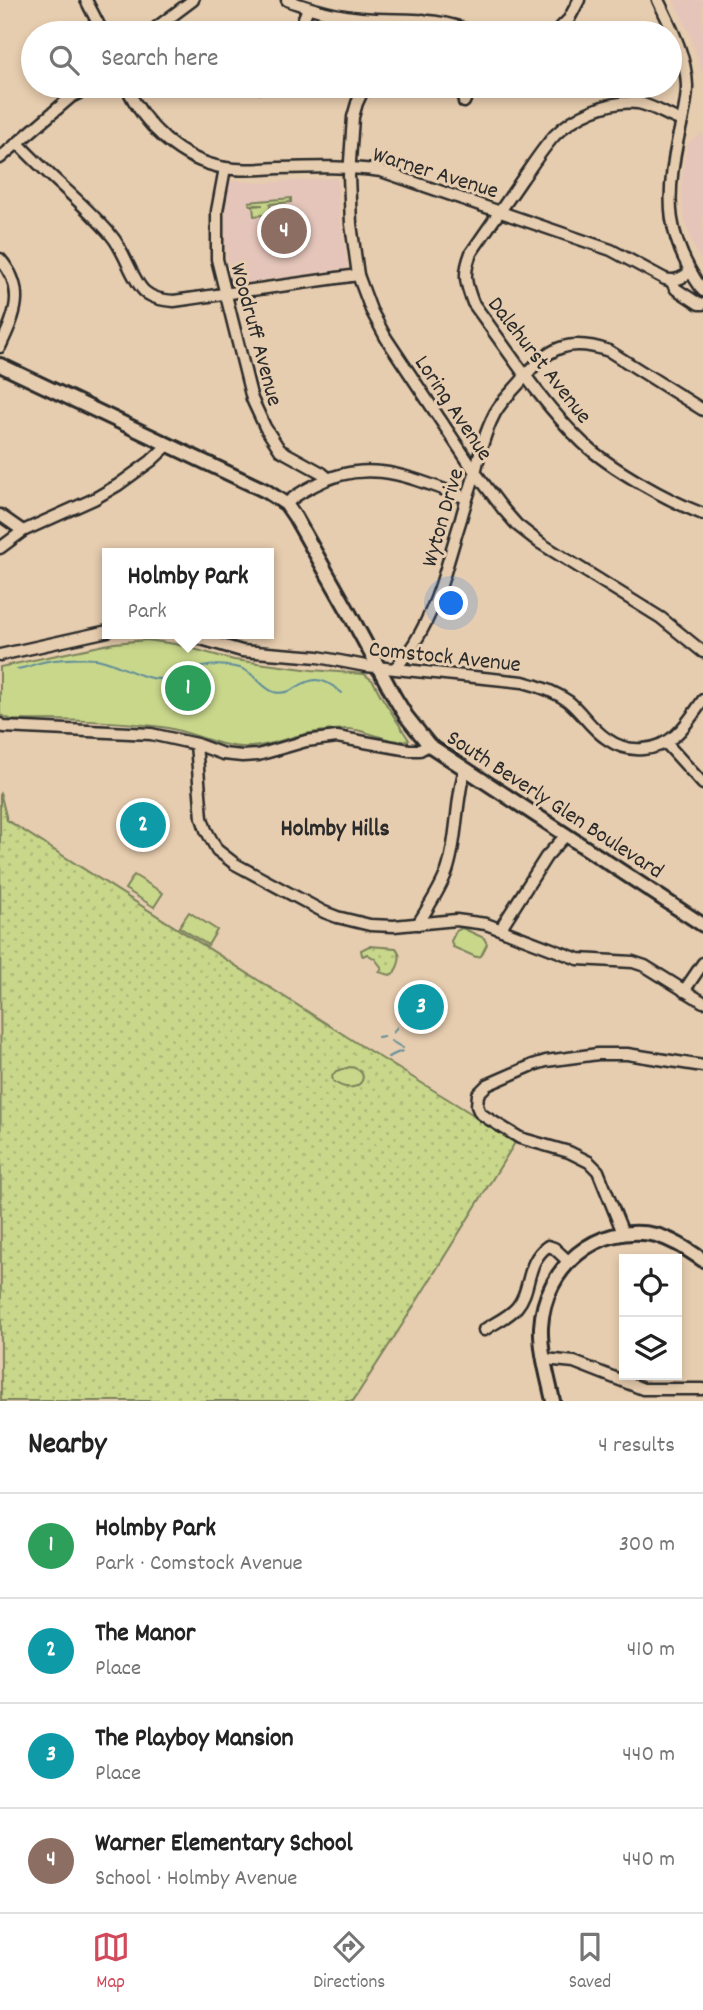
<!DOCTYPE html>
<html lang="en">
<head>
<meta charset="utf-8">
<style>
	body { margin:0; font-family:Dekko,sans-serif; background:#f2f2f2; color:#222 }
	.controls { position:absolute; right:21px; bottom:21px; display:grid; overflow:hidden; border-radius:0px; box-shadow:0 4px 10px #0003 }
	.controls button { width:63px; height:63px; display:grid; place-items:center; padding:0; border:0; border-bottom:2px solid #e0e0e0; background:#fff; color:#222; font:35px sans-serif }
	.you { position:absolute; left:452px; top:604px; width:24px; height:24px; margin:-18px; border:5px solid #fff; border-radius:50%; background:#1a73e8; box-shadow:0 0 0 10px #1a73e833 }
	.badge { display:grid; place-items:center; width:46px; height:46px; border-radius:50%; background:#d1495b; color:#fff; font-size:23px; font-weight:700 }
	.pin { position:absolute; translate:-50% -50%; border:4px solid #fff; box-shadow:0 2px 7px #0006 }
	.popup { position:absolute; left:102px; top:548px; width:172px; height:91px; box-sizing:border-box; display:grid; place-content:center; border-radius:0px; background:#fff; filter:drop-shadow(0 2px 5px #0005); font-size:23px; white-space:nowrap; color:#767676 }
	.popup b { font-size:26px; color:#222 }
	.popup::after { content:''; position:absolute; left:50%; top:100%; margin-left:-14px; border:14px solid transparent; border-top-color:#fff }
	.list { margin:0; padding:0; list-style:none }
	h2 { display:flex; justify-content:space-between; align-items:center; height:91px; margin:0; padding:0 28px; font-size:30px }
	h2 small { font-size:23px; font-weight:400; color:#767676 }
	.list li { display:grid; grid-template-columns:46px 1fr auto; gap:21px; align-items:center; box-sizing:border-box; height:105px; padding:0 28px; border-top:2px solid #e0e0e0 }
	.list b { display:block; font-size:26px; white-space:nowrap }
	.list p { margin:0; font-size:23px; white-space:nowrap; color:#767676 }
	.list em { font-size:23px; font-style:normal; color:#767676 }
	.icon { flex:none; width:38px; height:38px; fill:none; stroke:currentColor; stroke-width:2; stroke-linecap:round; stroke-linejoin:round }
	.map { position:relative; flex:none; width:703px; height:1401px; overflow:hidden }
	.search { position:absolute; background:#fff; box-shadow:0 4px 10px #0003; left:21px; right:21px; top:21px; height:77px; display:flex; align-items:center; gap:18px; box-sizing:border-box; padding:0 24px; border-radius:38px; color:#767676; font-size:26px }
	.sheet { height:511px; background:#fff }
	nav { display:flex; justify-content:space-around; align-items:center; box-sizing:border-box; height:98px; border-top:2px solid #e0e0e0; background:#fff; font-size:19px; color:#767676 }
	nav a { display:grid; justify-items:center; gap:4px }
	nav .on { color:#d1495b }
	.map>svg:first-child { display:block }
	.built { fill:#e5c5ba }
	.grass { fill:url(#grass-dots); stroke:#7a815b; stroke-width:2 }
	.park { fill:#c9d78b; stroke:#7a815b; stroke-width:2 }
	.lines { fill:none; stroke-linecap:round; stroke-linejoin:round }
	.stream { stroke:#608d9a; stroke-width:2 }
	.minor-casing { stroke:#2b2b2b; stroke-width:15 }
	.major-casing { stroke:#2b2b2b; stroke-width:18 }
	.minor { stroke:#e7cdaf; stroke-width:10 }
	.major { stroke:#e7cdaf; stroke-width:12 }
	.labels { text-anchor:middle; stroke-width:6; stroke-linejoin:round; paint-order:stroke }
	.street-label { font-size:23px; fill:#2b2b2b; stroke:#e7cdaf }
	.neighbourhood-label { font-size:24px; font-weight:bold; fill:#2b2b2b; stroke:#e7cdaf }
</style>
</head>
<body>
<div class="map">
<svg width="703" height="1401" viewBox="0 0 703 1401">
	<defs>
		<pattern id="grass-dots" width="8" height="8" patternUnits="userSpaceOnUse" patternTransform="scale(1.75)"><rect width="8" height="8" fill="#c9d78b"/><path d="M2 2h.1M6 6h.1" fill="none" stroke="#adb978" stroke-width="1.8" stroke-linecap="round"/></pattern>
	</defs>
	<rect width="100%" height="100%" fill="#e7cdaf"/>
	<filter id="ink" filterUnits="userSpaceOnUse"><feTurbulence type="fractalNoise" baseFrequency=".0143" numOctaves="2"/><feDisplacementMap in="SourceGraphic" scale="14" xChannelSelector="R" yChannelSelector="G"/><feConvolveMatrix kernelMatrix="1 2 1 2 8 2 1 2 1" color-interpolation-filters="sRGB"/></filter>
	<g filter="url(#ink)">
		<!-- built -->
		<g class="built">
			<path d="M 673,0 L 703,0 L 703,76 L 689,32 Z"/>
			<path d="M 703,132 L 703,265 L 694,248 L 684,218 L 681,190 L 684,160 L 688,143 Z"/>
			<path d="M 336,178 L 338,181 L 339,210 L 348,268 L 231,285 L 225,242 L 225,221 L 229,183 L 234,180 L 260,183 Z"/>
		</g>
		<!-- grass -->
		<g class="grass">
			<path d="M 0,792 L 7,820 L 360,1045 L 516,1141 L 402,1325 L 353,1401 L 1,1401 Z"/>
			<path d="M 369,946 L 396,948 C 402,955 399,965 394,973 L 390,975 L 379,972 L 382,968 L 375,959 L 367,954 L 363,956 L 362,955 L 361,950 Z"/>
		</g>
		<!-- park -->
		<g class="park">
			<path d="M 291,198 L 291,202 L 270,204 L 271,214 L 254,216 L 253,206 L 263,205 L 250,205 L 249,202 Z"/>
			<path d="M 147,640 L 175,644 L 234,660 L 312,670 L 364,674 L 373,681 L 381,696 L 409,740 C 388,745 367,728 346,729 C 328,730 310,732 293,737 C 279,741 266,746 251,747 C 219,749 193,731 162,727 C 112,720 62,720 12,720 L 0,715 L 0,667 L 114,643 Z"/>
			<path d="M 134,875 L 163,893 L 154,907 L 125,889 Z"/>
			<path d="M 189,912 L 217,930 L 208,945 L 179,927 Z"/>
			<path d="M 462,928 L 484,938 L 487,944 L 481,956 L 476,957 L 453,947 L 451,941 L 456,931 Z"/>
			<path d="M 350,1067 C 376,1071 358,1100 333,1081 L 332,1076 L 336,1071 Z"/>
		</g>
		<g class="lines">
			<!-- stream -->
			<g class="stream">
				<path d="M 17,669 C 26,668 34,664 43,662 C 54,659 91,657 101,660 C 121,665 141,679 162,679 C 172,679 183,673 192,670 C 208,664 224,664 240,668 C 255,672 261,688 274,692 C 299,699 306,661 342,693"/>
				<path d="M 393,1033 L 397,1027"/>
				<path d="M 378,1037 L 384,1036"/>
				<path d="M 391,1041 L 403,1048"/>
				<path d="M 388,1057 L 402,1051"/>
			</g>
			<!-- minor casing -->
			<g class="minor-casing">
				<g id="minor">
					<path d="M 86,0 L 103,33"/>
					<path d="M 287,0 C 311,9 336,16 361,18 C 400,22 437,15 473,33"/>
					<path d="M 658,0 C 671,27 686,55 687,86 C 687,104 682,121 678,138 C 665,200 666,238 703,291"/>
					<path d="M 152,33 L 157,27 L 193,0"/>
					<path d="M 298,33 L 308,8"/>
					<path d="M 415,33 L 423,20"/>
					<path d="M 555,33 L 569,19 L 579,0"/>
					<path d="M 126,86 C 145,126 179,160 225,168 C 243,171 261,169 279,168 C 314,167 347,166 381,171 L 611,250 L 665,279 C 675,282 682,278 690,272"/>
					<path d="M 365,86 L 357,103 L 353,117 L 349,176 L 351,224 L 358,275 L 371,310 L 386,338 L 475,472 L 503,509 L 517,525 L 540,543 L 661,618 L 703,652"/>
					<path d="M 260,87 L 261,86"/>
					<path d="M 464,102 L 471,86"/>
					<path d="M 682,121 C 667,116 654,106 638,103 C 610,99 574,116 555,135 C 543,148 533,164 523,178 C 506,203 488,228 471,253 C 463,274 465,282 473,303 C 507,349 542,404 583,443 C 611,469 667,500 703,514"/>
					<path d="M 18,143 C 47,175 83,202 111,235 C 125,251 131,278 144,291 C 153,299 163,300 174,301 L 358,275"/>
					<path d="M 0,158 L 71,97 L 93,86"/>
					<path d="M 225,168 L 217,211 L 217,259 L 252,399 L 265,427 L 280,450 L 322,473 L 328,478"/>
					<path d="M 0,259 C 27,290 15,315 0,347"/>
					<path d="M 671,281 L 676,289 L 699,304 L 703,304"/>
					<path d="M 286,504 C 294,496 303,491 313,486 C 368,455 413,479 467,498"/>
					<path d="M 0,515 L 23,531"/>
					<path d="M 0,548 L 23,531 L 94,499 L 118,485 L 151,461 L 168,445"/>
					<path d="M 184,634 L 242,651 L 318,657 L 366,666 L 523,682 C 539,686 554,691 568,701 C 582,712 591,729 607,739 C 618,747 630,750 643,749 C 674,747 687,723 703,700"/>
					<path d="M 0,655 L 108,631"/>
					<path d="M 395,668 C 417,646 431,614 441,585 C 448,563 454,541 461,519 C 465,503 471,488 475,473 C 480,452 485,432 495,413 C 502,400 513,391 522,380 C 548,347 569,337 609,351 L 703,410"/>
					<path d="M 0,724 L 4,727 L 151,734 L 196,744 L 223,754 L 242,756 L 258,755 L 306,741 L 337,737 L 409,750 L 420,750 L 429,745"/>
					<path d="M 666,743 L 703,784"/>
					<path d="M 196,744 L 202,818 L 206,830 L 217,850 L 235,864 L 324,912 L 337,917 L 370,925 L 394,926 L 456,920 L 486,924 L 578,959 L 633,962 L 645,966 L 703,1002"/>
					<path d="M 418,924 C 428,907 440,890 447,871 C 458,839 455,802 465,769"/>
					<path d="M 502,930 L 504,923 L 546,857 L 566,835"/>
					<path d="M 684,991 L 703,963"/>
					<path d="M 623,1233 L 598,1171 L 589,1162 L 569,1152 L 520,1138 L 487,1118 L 480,1113 L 477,1106 L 478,1094 L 487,1085 L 533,1065 L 546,1061 L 598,1054 L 627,1054 L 703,1066"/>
					<path d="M 484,1330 C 494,1323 509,1317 517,1307 C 532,1290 525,1262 548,1246 L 554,1248 L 569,1262"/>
					<path d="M 545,1359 L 574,1362 L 643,1389 L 703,1389"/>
				</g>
			</g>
			<!-- major casing -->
			<g class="major-casing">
				<g id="major">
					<path d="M 0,365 L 266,491 L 286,504 L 295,517 L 347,609 L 395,698 L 406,716 L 429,745 L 703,925"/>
					<path d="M 553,1401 C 548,1377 540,1351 541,1327 C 544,1268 597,1222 656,1235 C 674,1240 688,1250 703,1260"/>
				</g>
			</g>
			<!-- minor -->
			<use href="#minor" class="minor"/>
			<!-- major -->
			<use href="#major" class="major"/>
		</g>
	</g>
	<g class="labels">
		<!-- street labels -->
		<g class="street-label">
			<text transform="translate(436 171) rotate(17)" y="8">Warner Avenue</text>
			<text transform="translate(258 334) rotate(75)" y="8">Woodruff Avenue</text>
			<text transform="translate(541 359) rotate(52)" y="8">Dalehurst Avenue</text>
			<text transform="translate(455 407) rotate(56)" y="8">Loring Avenue</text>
			<text transform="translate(441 517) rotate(-74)" y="8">Wyton Drive</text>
			<text transform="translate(445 655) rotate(6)" y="8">Comstock Avenue</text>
			<text transform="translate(556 803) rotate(33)" y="8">South Beverly Glen Boulevard</text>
		</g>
		<!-- neighbourhood labels -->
		<g class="neighbourhood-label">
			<text x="335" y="835">Holmby Hills</text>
		</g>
	</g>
</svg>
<div class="controls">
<button><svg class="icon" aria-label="locate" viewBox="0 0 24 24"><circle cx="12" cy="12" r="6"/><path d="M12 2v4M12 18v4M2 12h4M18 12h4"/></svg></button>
<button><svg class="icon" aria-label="layers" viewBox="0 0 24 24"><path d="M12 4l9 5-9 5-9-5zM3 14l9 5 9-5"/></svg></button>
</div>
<div class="you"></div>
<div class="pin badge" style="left:188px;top:688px;background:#2e9e5b">1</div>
<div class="popup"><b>Holmby Park</b>Park</div>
<div class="pin badge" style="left:143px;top:825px;background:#0f9aa8">2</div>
<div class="pin badge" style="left:421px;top:1007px;background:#0f9aa8">3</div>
<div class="pin badge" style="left:284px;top:231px;background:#8d6e63">4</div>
<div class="search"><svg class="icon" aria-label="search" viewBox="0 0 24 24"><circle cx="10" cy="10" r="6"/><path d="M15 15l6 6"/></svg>Search here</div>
</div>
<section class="sheet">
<h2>Nearby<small>4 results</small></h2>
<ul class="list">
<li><span class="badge" style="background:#2e9e5b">1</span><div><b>Holmby Park</b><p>Park · Comstock Avenue</p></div><em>300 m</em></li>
<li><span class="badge" style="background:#0f9aa8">2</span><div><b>The Manor</b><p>Place</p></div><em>410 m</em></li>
<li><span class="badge" style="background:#0f9aa8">3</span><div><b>The Playboy Mansion</b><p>Place</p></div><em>440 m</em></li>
<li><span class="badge" style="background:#8d6e63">4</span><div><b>Warner Elementary School</b><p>School · Holmby Avenue</p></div><em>440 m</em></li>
</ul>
</section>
<nav>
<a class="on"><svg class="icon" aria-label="map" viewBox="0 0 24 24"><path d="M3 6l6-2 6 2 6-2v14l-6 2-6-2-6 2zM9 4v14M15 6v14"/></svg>Map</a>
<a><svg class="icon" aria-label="directions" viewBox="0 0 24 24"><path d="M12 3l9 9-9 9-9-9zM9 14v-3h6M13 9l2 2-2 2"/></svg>Directions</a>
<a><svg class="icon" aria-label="saved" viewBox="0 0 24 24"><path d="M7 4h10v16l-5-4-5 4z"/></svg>Saved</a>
</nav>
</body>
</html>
